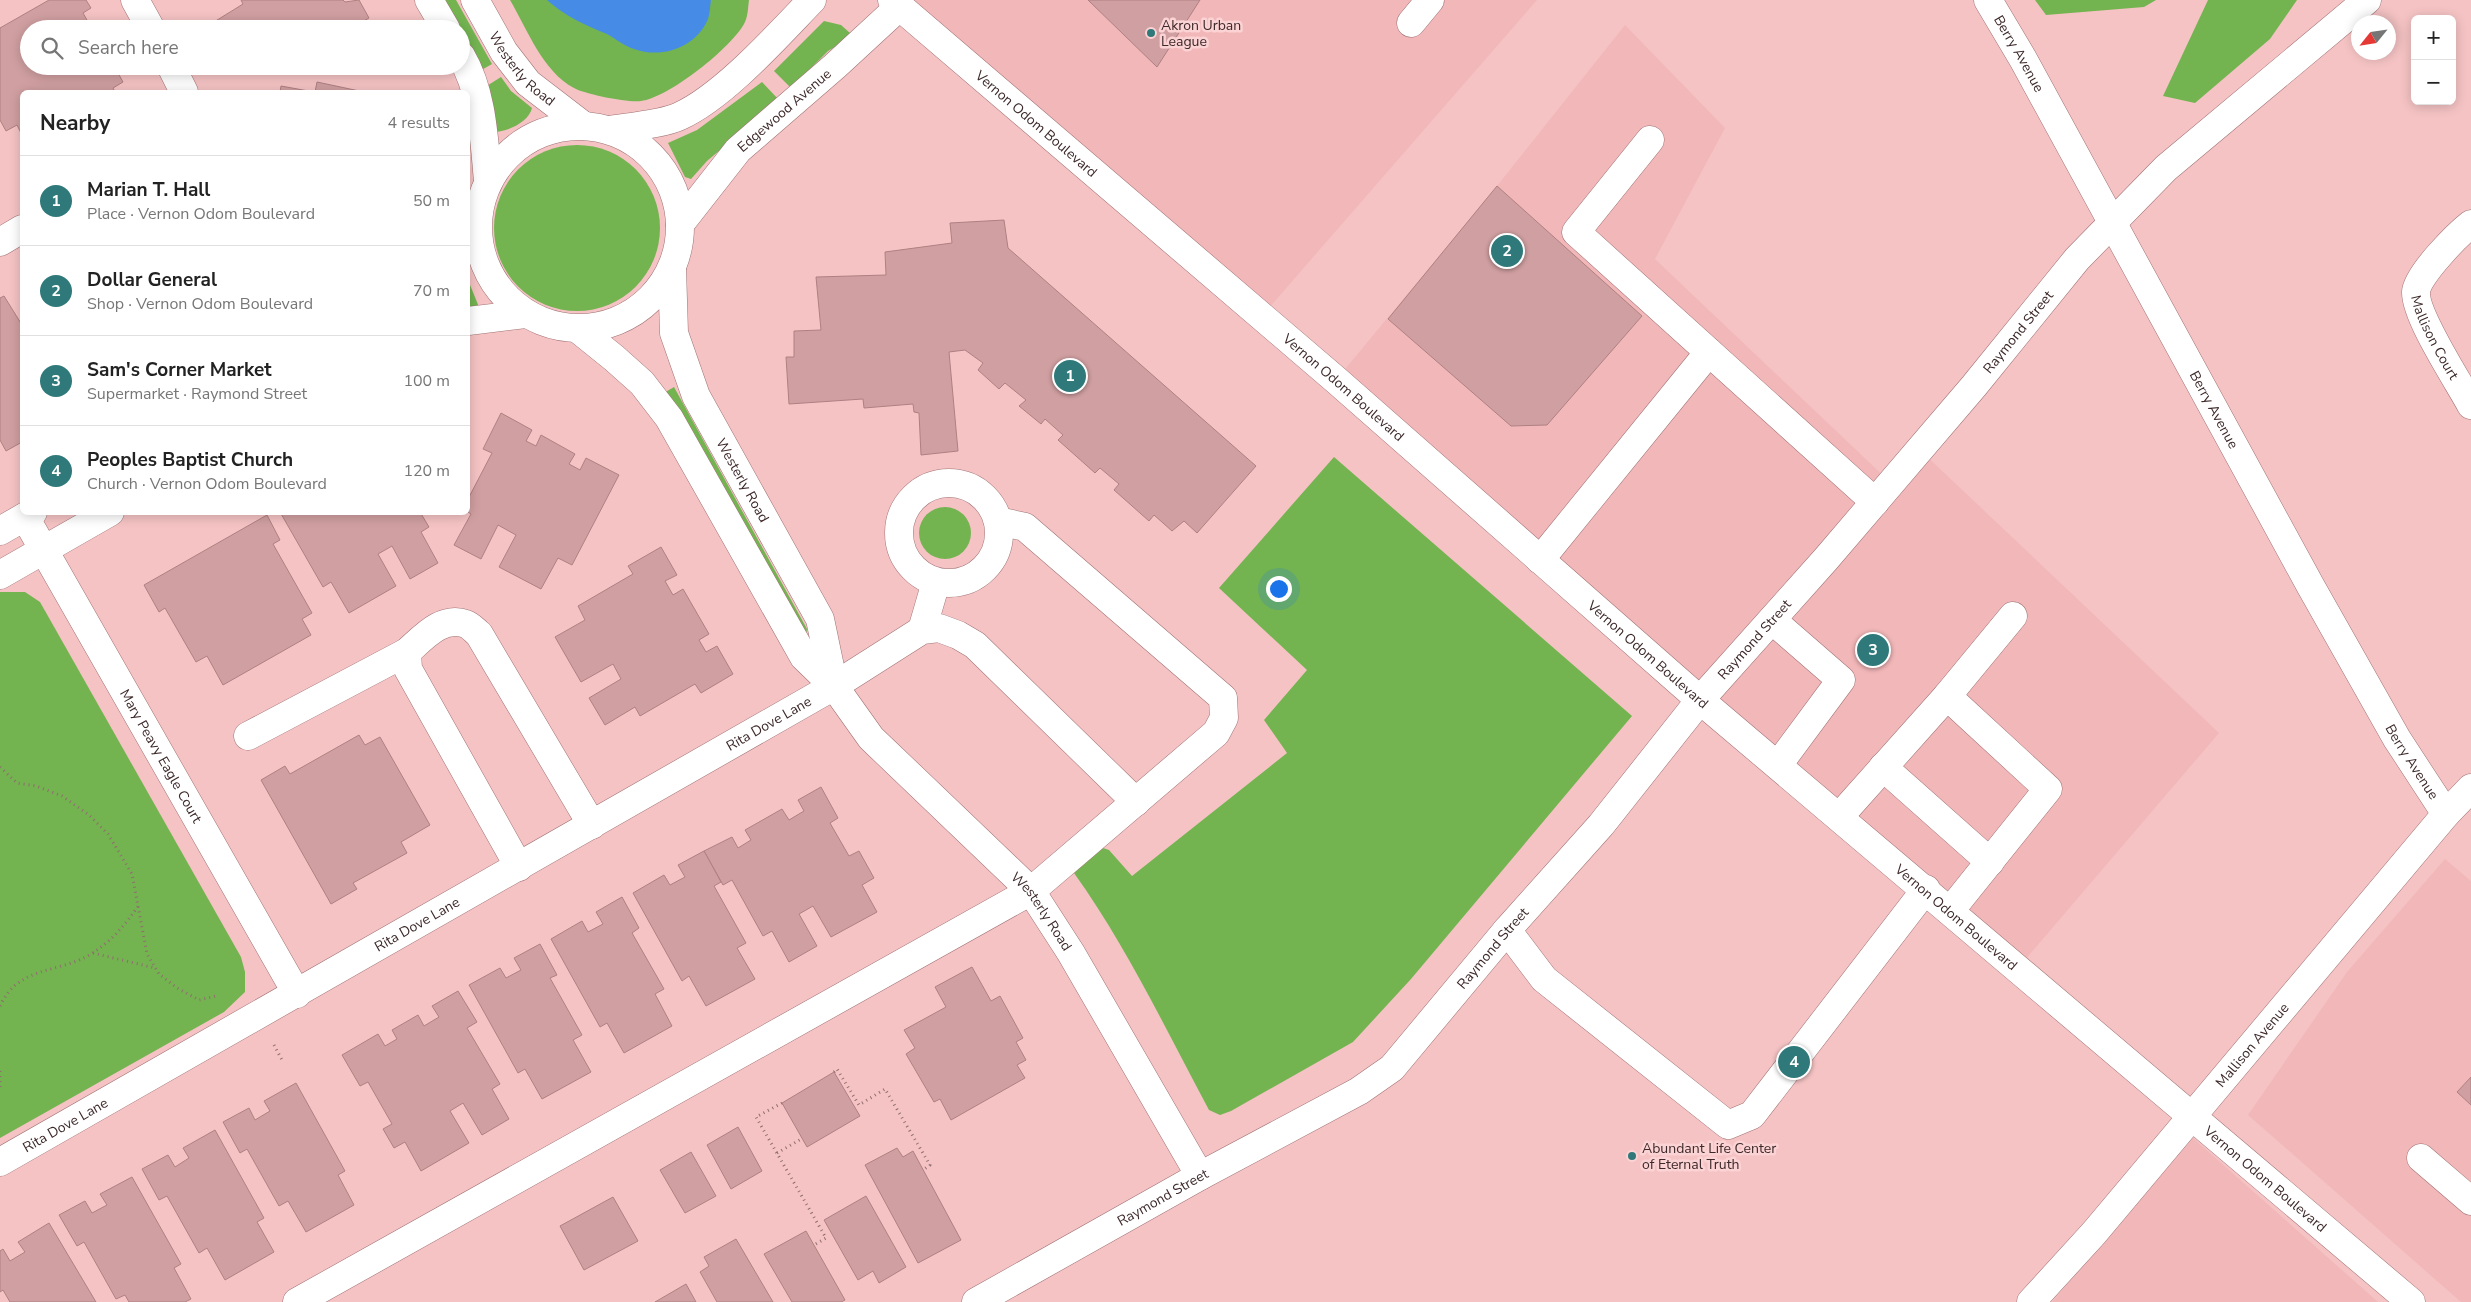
<!DOCTYPE html>
<html lang="en">
<head>
<meta charset="utf-8">
<style>
	body { margin:0; font-family:"Nunito Sans",sans-serif; background:#f6f6f6; color:#222 }
	.controls { position:absolute; right:15px; top:15px; display:grid; overflow:hidden; border-radius:8px; box-shadow:0 2px 12px #0003 }
	.controls button { width:45px; height:45px; display:grid; place-items:center; padding:0; border:0; border-bottom:1px solid #e0e0e0; background:#fff; color:#222; font:25px sans-serif }
	.compass { position:absolute; left:2351px; top:15px; width:45px; height:45px; border-radius:50%; background:#fff; box-shadow:0 2px 12px #0003; rotate:240deg }
	.you { position:absolute; left:1278px; top:588px; width:18px; height:18px; margin:-12px; border:4px solid #fff; border-radius:50%; background:#1a73e8; box-shadow:0 0 0 8px #1a73e833 }
	.badge { display:grid; place-items:center; width:32px; height:32px; border-radius:50%; background:#30797a; color:#fff; font-size:16px; font-weight:700 }
	.pin { position:absolute; translate:-50% -50%; border:2px solid #fff; box-shadow:0 1px 5px #0006 }
	.list { margin:0; padding:0; list-style:none }
	h2 { display:flex; justify-content:space-between; align-items:center; height:65px; margin:0; padding:0 20px; font-size:21px }
	h2 small { font-size:16px; font-weight:400; color:#767676 }
	.list li { display:grid; grid-template-columns:32px 1fr auto; gap:15px; align-items:center; box-sizing:border-box; height:90px; padding:0 20px; border-top:1px solid #e0e0e0 }
	.list b { display:block; font-size:19px; white-space:nowrap }
	.list p { margin:0; font-size:16px; white-space:nowrap; color:#767676 }
	.list em { font-size:16px; font-style:normal; color:#767676 }
	.icon { flex:none; width:28px; height:28px; fill:none; stroke:currentColor; stroke-width:2; stroke-linecap:round; stroke-linejoin:round }
	.map { position:relative; flex:none; width:2471px; height:1302px; overflow:hidden }
	.search { position:absolute; background:#fff; box-shadow:0 2px 12px #0003; left:20px; top:20px; width:450px; height:55px; display:flex; align-items:center; gap:12px; box-sizing:border-box; padding:0 18px; border-radius:28px; color:#767676; font-size:19px }
	.panel { position:absolute; background:#fff; box-shadow:0 2px 12px #0003; left:20px; top:90px; width:450px; height:425px; border-radius:8px }
	.map>svg:first-child { display:block }
	.built { fill:#f2b7b9 }
	.green { fill:#73b451 }
	.water { fill:#468ce7 }
	.building { fill:#d09fa1; stroke:#af8082 }
	.lines { fill:none; stroke-linecap:round; stroke-linejoin:round }
	.minor-casing { stroke:#a17375; stroke-width:29 }
	.major-casing { stroke:#a17375; stroke-width:29 }
	.path { stroke:#906e6f; stroke-width:3; stroke-dasharray:1 4; stroke-linecap:butt }
	.minor { stroke:#fff; stroke-width:28 }
	.major { stroke:#fff; stroke-width:28 }
	.poi-dot { fill:#30797a; stroke:#fcd3d4; stroke-width:2 }
	.labels { text-anchor:middle; stroke-width:5; stroke-linejoin:round; paint-order:stroke }
	.poi-label { font-size:14px; fill:#3d292a; stroke:#fcd3d4; text-anchor:start }
	.street-label { font-size:14px; fill:#3d292a; stroke:#fcd3d4 }
</style>
</head>
<body>
<div class="map">
<svg width="2471" height="1302" viewBox="0 0 2471 1302">
	<rect width="100%" height="100%" fill="#f5c3c4"/>
	<!-- built -->
	<g class="built">
		<path d="M 892,0 L 1537,0 L 1261,317 Z"/>
		<path d="M 1625,25 L 1725,128 L 1655,259 L 1891,483 L 1919,449 L 2219,733 L 2018,968 L 1336,380 L 1497,186 Z"/>
		<path d="M 2445,859 L 2471,881 L 2471,1302 L 2461,1302 L 2248,1115 L 2347,972 Z"/>
		<path d="M 2193,1138 L 2378,1302 L 2052,1302 Z"/>
	</g>
	<!-- green -->
	<g class="green">
		<path d="M 438,0 L 456,0 L 492,64 L 478,72 L 461,42 L 461,29 L 454,29 Z"/>
		<path d="M 510,0 L 749,0 C 748,7 748,16 745,22 C 733,47 668,98 641,101 C 629,103 584,94 574,88 C 543,72 527,29 510,0 Z"/>
		<path d="M 2035,0 L 2156,0 L 2144,7 L 2046,15 Z"/>
		<path d="M 2208,0 L 2297,0 L 2270,39 L 2195,103 L 2163,96 Z"/>
		<path d="M 824,21 L 841,25 L 850,33 L 850,38 L 828,51 L 791,88 L 774,71 Z"/>
		<path d="M 501,77 L 511,91 L 532,108 C 529,122 507,132 494,132 L 482,89 Z"/>
		<path d="M 762,82 L 779,100 L 707,161 L 691,179 L 685,177 L 668,143 L 697,130 Z"/>
		<circle cx="577" cy="228" r="83"/>
		<path d="M 468,280 L 479,307 L 468,313 Z"/>
		<path d="M 674,387 L 807,629 L 806,635 L 662,394 Z"/>
		<path d="M 1334,457 L 1632,716 L 1411,979 L 1353,1042 L 1231,1111 L 1220,1115 L 1209,1110 C 1166,1030 1127,947 1074,873 L 1100,847 L 1109,850 L 1132,876 L 1287,753 L 1264,720 L 1307,670 L 1219,588 Z"/>
		<circle cx="945" cy="533" r="26"/>
		<path d="M 0,592 L 25,592 L 40,602 L 241,957 L 245,972 L 245,992 L 224,1012 L 0,1138 Z"/>
	</g>
	<!-- water -->
	<path class="water" d="M 547,0 L 711,0 C 710,6 710,13 708,19 C 696,48 661,59 634,49 C 624,46 616,39 607,34 C 583,24 568,18 547,0 Z"/>
	<!-- building -->
	<g class="building">
		<path d="M 49,0 L 86,0 L 91,8 L 83,13 L 92,29 L 29,29 L 29,66 L 114,66 L 123,82 L 113,88 L 115,92 L 22,92 L 22,135 L 17,125 L 6,131 L 0,120 L 0,28 Z"/>
		<path d="M 241,0 L 343,0 L 345,2 L 359,0 L 369,18 L 350,29 L 218,29 L 214,22 L 243,4 Z"/>
		<path d="M 1088,0 L 1200,0 L 1157,67 Z"/>
		<path d="M 317,82 L 364,92 L 315,92 Z"/>
		<path d="M 281,86 L 314,92 L 280,92 Z"/>
		<path d="M 1497,186 L 1642,316 L 1547,425 L 1511,426 L 1388,319 Z"/>
		<path d="M 1004,220 L 1008,248 L 1256,466 L 1197,533 L 1184,521 L 1172,531 L 1154,515 L 1149,521 L 1114,490 L 1119,484 L 1100,468 L 1095,473 L 1058,440 L 1063,435 L 1045,419 L 1041,424 L 1019,406 L 1026,400 L 1005,383 L 999,389 L 978,370 L 983,363 L 965,350 L 949,352 L 958,451 L 921,455 L 919,413 L 914,412 L 913,404 L 864,408 L 863,399 L 789,404 L 786,357 L 794,357 L 794,331 L 821,330 L 816,277 L 886,275 L 885,252 L 952,243 L 950,223 Z"/>
		<path d="M 4,296 L 22,325 L 22,442 L 6,451 L 0,440 L 0,298 Z"/>
		<path d="M 501,413 L 532,430 L 526,441 L 536,446 L 541,435 L 575,454 L 569,464 L 580,470 L 586,458 L 619,475 L 572,565 L 558,558 L 541,589 L 499,567 L 516,535 L 498,525 L 481,559 L 454,545 L 471,514 L 468,512 L 468,499 L 492,453 L 483,449 Z"/>
		<path d="M 280,512 L 420,512 L 429,527 L 421,532 L 438,563 L 410,579 L 392,546 L 378,554 L 396,586 L 349,613 L 331,582 L 323,587 Z"/>
		<path d="M 267,515 L 280,540 L 273,544 L 312,613 L 302,619 L 311,635 L 223,685 L 207,656 L 196,662 L 165,608 L 159,612 L 144,585 Z"/>
		<path d="M 661,547 L 677,575 L 665,581 L 673,595 L 683,589 L 709,634 L 699,640 L 706,652 L 717,646 L 733,674 L 701,693 L 695,684 L 640,716 L 635,707 L 605,725 L 589,698 L 621,679 L 613,664 L 581,682 L 555,637 L 585,620 L 578,606 L 633,574 L 628,566 Z"/>
		<path d="M 359,735 L 365,745 L 380,737 L 430,825 L 401,842 L 407,853 L 353,883 L 357,889 L 331,904 L 261,780 L 285,766 L 290,774 Z"/>
		<path d="M 821,787 L 838,818 L 830,823 L 849,856 L 859,851 L 874,878 L 862,885 L 877,912 L 831,937 L 813,906 L 799,914 L 817,946 L 789,962 L 772,931 L 763,936 L 732,880 L 723,885 L 704,851 L 732,837 L 738,848 L 751,840 L 745,830 L 782,809 L 789,820 L 804,811 L 798,800 Z"/>
		<path d="M 704,851 L 721,882 L 714,886 L 746,943 L 737,948 L 755,979 L 706,1006 L 689,976 L 682,981 L 633,893 L 664,875 L 670,885 L 685,877 L 678,865 Z"/>
		<path d="M 622,897 L 639,928 L 632,933 L 664,989 L 655,994 L 672,1026 L 624,1053 L 607,1023 L 600,1027 L 551,939 L 582,921 L 588,932 L 603,924 L 596,912 Z"/>
		<path d="M 540,944 L 557,975 L 550,978 L 582,1035 L 573,1040 L 591,1072 L 542,1099 L 525,1069 L 518,1073 L 469,985 L 500,968 L 506,978 L 521,970 L 514,958 Z"/>
		<path d="M 972,967 L 991,1001 L 1000,996 L 1023,1038 L 1016,1042 L 1026,1060 L 1017,1065 L 1025,1078 L 951,1120 L 940,1099 L 934,1102 L 906,1054 L 915,1048 L 904,1030 L 946,1007 L 935,987 Z"/>
		<path d="M 458,991 L 477,1022 L 467,1028 L 500,1084 L 492,1089 L 509,1119 L 482,1135 L 463,1103 L 450,1111 L 469,1143 L 421,1171 L 405,1142 L 394,1148 L 383,1129 L 392,1124 L 368,1082 L 360,1086 L 342,1055 L 378,1034 L 385,1046 L 397,1039 L 392,1030 L 418,1015 L 424,1026 L 439,1017 L 432,1006 Z"/>
		<path d="M 834,1072 L 860,1116 L 807,1147 L 782,1103 Z"/>
		<path d="M 2471,1077 L 2471,1105 L 2457,1092 Z"/>
		<path d="M 296,1083 L 345,1171 L 338,1175 L 354,1205 L 306,1232 L 288,1201 L 279,1206 L 247,1149 L 240,1153 L 223,1122 L 249,1108 L 255,1120 L 270,1111 L 264,1101 Z"/>
		<path d="M 738,1127 L 762,1171 L 731,1189 L 707,1145 Z"/>
		<path d="M 215,1130 L 264,1218 L 257,1222 L 274,1252 L 225,1280 L 207,1248 L 199,1253 L 167,1196 L 159,1200 L 142,1169 L 168,1155 L 175,1167 L 189,1158 L 183,1148 Z"/>
		<path d="M 897,1148 L 903,1157 L 913,1151 L 961,1240 L 918,1263 L 865,1165 Z"/>
		<path d="M 691,1152 L 716,1196 L 685,1213 L 660,1170 Z"/>
		<path d="M 132,1177 L 181,1264 L 174,1268 L 191,1299 L 185,1302 L 129,1302 L 125,1295 L 116,1299 L 84,1242 L 77,1246 L 59,1215 L 85,1201 L 92,1213 L 107,1205 L 100,1194 Z"/>
		<path d="M 866,1196 L 906,1267 L 879,1283 L 873,1271 L 858,1280 L 824,1220 Z"/>
		<path d="M 613,1197 L 638,1241 L 584,1270 L 560,1226 Z"/>
		<path d="M 49,1223 L 96,1302 L 10,1302 L 3,1290 L 0,1292 L 0,1251 L 3,1249 L 10,1261 L 25,1252 L 18,1242 Z"/>
		<path d="M 806,1231 L 845,1300 L 841,1302 L 792,1302 L 764,1254 Z"/>
		<path d="M 736,1239 L 773,1302 L 717,1302 L 700,1272 L 709,1266 L 704,1257 Z"/>
		<path d="M 686,1284 L 696,1302 L 655,1302 Z"/>
	</g>
	<g class="lines">
		<!-- minor casing -->
		<g class="minor-casing">
			<g id="minor">
				<path d="M 135,0 L 151,29"/>
				<path d="M 429,0 L 446,29"/>
				<path id="s1" d="M 475,0 L 504,52 L 528,83 L 584,126"/>
				<path id="s2" d="M 1988,0 L 2023,59 L 2310,585 L 2397,739 L 2446,814"/>
				<path d="M 1411,23 L 1430,0"/>
				<path d="M 461,56 C 483,93 484,140 488,181"/>
				<path d="M 171,66 L 184,92"/>
				<circle cx="579" cy="227" r="101"/>
				<path d="M 609,130 C 628,127 664,124 680,116 C 724,96 778,35 812,0"/>
				<path d="M 1650,140 L 1576,232 L 1875,502"/>
				<path id="s3" d="M 680,224 L 738,150 L 835,66 L 900,6"/>
				<path id="s4" d="M 2471,224 C 2458,234 2417,275 2416,292 C 2415,316 2458,381 2471,405"/>
				<path d="M 0,242 L 22,229"/>
				<path id="s5" d="M 672,268 L 674,333 L 696,396 L 820,619 L 834,686"/>
				<path d="M 468,321 L 525,314"/>
				<path id="s6" d="M 578,329 L 614,358 L 642,383 L 669,418 L 804,657 L 834,686 L 871,738 L 1031,891 L 1071,953 L 1200,1176"/>
				<circle cx="949" cy="533" r="50"/>
				<path id="s7" d="M 25,517 L 297,994"/>
				<path d="M 0,531 L 33,512"/>
				<path d="M 1540,560 L 1709,352"/>
				<path d="M 0,575 L 110,512"/>
				<path d="M 1772,620 L 1841,680 L 1778,765"/>
				<path d="M 922,630 L 936,582"/>
				<path d="M 1947,696 L 2013,616"/>
				<path d="M 248,736 L 407,652"/>
				<path d="M 1883,767 L 1990,862"/>
				<path d="M 1839,817 L 1947,696 L 2048,789 L 1950,911"/>
				<path d="M 519,867 L 408,669 L 407,652 C 423,638 442,615 466,624 C 470,625 475,631 479,634 L 592,825"/>
				<path d="M 1507,930 L 1544,979 L 1728,1125 L 1752,1115 L 1926,889"/>
				<path d="M 2421,1158 L 2471,1201"/>
				<path id="s8" d="M 0,1162 L 834,686 L 922,630 L 939,628 L 958,635 L 975,645 L 1136,802"/>
				<path d="M 297,1302 L 1031,891 L 1216,733 L 1224,718 L 1223,698 L 1025,527 L 998,521"/>
				<path id="s9" d="M 976,1302 L 1200,1176 L 1359,1091 L 1392,1068 L 1507,930 L 1601,825 L 1700,700 L 1826,559 L 1974,386 L 2077,259 L 2166,168 L 2367,0"/>
				<path id="s10" d="M 2031,1302 L 2094,1233 L 2446,814 L 2471,788"/>
			</g>
		</g>
		<!-- major casing -->
		<g class="major-casing">
			<g id="major">
				<path id="s11" d="M 892,0 L 1336,380 L 1700,700 L 2411,1302"/>
			</g>
		</g>
		<!-- path -->
		<g class="path">
			<path d="M 0,767 L 17,783 L 36,786 L 62,796 L 89,815 L 108,834 L 132,874 L 147,954 L 159,974 L 177,988 L 199,1000 L 216,996"/>
			<path d="M 93,953 L 155,968"/>
			<path d="M 0,1006 C 19,965 58,974 91,954 C 113,940 124,926 139,905"/>
			<path d="M 274,1045 L 282,1060"/>
			<path d="M 0,1071 L 0,1088"/>
			<path d="M 834,1072 L 837,1069 L 859,1105 L 885,1089 L 930,1165 L 923,1170"/>
			<path d="M 782,1103 L 756,1117 L 826,1238 L 814,1245"/>
			<path d="M 777,1153 L 803,1138"/>
		</g>
		<!-- minor -->
		<use href="#minor" class="minor"/>
		<!-- major -->
		<use href="#major" class="major"/>
	</g>
	<!-- markers -->
	<g class="poi-dot">
		<circle cx="1151" cy="33" r="5"/>
		<circle cx="1632" cy="1156" r="5"/>
	</g>
	<g class="labels">
		<!-- poi labels -->
		<g class="poi-label">
			<text x="1161" y="30">Akron Urban<tspan x="1161" dy="16">League</tspan></text>
			<text x="1642" y="1153">Abundant Life Center<tspan x="1642" dy="16">of Eternal Truth</tspan></text>
		</g>
		<!-- street labels -->
		<g class="street-label">
			<text dy="5" stroke="none"><textPath href="#s2" startOffset="62">Berry Avenue</textPath></text>
			<text dy="5" stroke="none"><textPath href="#s1" startOffset="84">Westerly Road</textPath></text>
			<text dy="5" stroke="none"><textPath href="#s3" startOffset="155">Edgewood Avenue</textPath></text>
			<text dy="5" stroke="none"><textPath href="#s11" startOffset="190">Vernon Odom Boulevard</textPath></text>
			<text dy="5" stroke="none"><textPath href="#s9" startOffset="1444">Raymond Street</textPath></text>
			<text dy="5" stroke="none"><textPath href="#s4" startOffset="138">Mallison Court</textPath></text>
			<text dy="5" stroke="none"><textPath href="#s11" startOffset="595">Vernon Odom Boulevard</textPath></text>
			<text dy="5" stroke="none"><textPath href="#s2" startOffset="468">Berry Avenue</textPath></text>
			<text dy="5" stroke="none"><textPath href="#s5" startOffset="228">Westerly Road</textPath></text>
			<text dy="5" stroke="none"><textPath href="#s9" startOffset="1039">Raymond Street</textPath></text>
			<text dy="5" stroke="none"><textPath href="#s11" startOffset="1000">Vernon Odom Boulevard</textPath></text>
			<text dy="5" stroke="none"><textPath href="#s8" startOffset="885">Rita Dove Lane</textPath></text>
			<text dy="5" stroke="none"><textPath href="#s7" startOffset="275">Mary Peavy Eagle Court</textPath></text>
			<text dy="5" stroke="none"><textPath href="#s2" startOffset="872">Berry Avenue</textPath></text>
			<text dy="5" stroke="none"><textPath href="#s6" startOffset="752">Westerly Road</textPath></text>
			<text dy="5" stroke="none"><textPath href="#s11" startOffset="1405">Vernon Odom Boulevard</textPath></text>
			<text dy="5" stroke="none"><textPath href="#s8" startOffset="480">Rita Dove Lane</textPath></text>
			<text dy="5" stroke="none"><textPath href="#s9" startOffset="634">Raymond Street</textPath></text>
			<text dy="5" stroke="none"><textPath href="#s10" startOffset="339">Mallison Avenue</textPath></text>
			<text dy="5" stroke="none"><textPath href="#s8" startOffset="75">Rita Dove Lane</textPath></text>
			<text dy="5" stroke="none"><textPath href="#s11" startOffset="1810">Vernon Odom Boulevard</textPath></text>
			<text dy="5" stroke="none"><textPath href="#s9" startOffset="214">Raymond Street</textPath></text>
		</g>
	</g>
</svg>
<div class="controls">
<button>+</button>
<button>−</button>
</div>
<svg class="compass" viewBox="-18 -18 36 36"><path d="M0-13l5 13h-10z" fill="#e53935"/><path d="M0 13l5-13h-10z" fill="#767676"/></svg>
<div class="you"></div>
<div class="pin badge" style="left:1070px;top:376px">1</div>
<div class="pin badge" style="left:1507px;top:251px">2</div>
<div class="pin badge" style="left:1873px;top:650px">3</div>
<div class="pin badge" style="left:1794px;top:1062px">4</div>
<div class="search"><svg class="icon" aria-label="search" viewBox="0 0 24 24"><circle cx="10" cy="10" r="6"/><path d="M15 15l6 6"/></svg>Search here</div>
<section class="panel">
<h2>Nearby<small>4 results</small></h2>
<ul class="list">
<li><span class="badge">1</span><div><b>Marian T. Hall</b><p>Place · Vernon Odom Boulevard</p></div><em>50 m</em></li>
<li><span class="badge">2</span><div><b>Dollar General</b><p>Shop · Vernon Odom Boulevard</p></div><em>70 m</em></li>
<li><span class="badge">3</span><div><b>Sam's Corner Market</b><p>Supermarket · Raymond Street</p></div><em>100 m</em></li>
<li><span class="badge">4</span><div><b>Peoples Baptist Church</b><p>Church · Vernon Odom Boulevard</p></div><em>120 m</em></li>
</ul>
</section>
</div>
</body>
</html>
